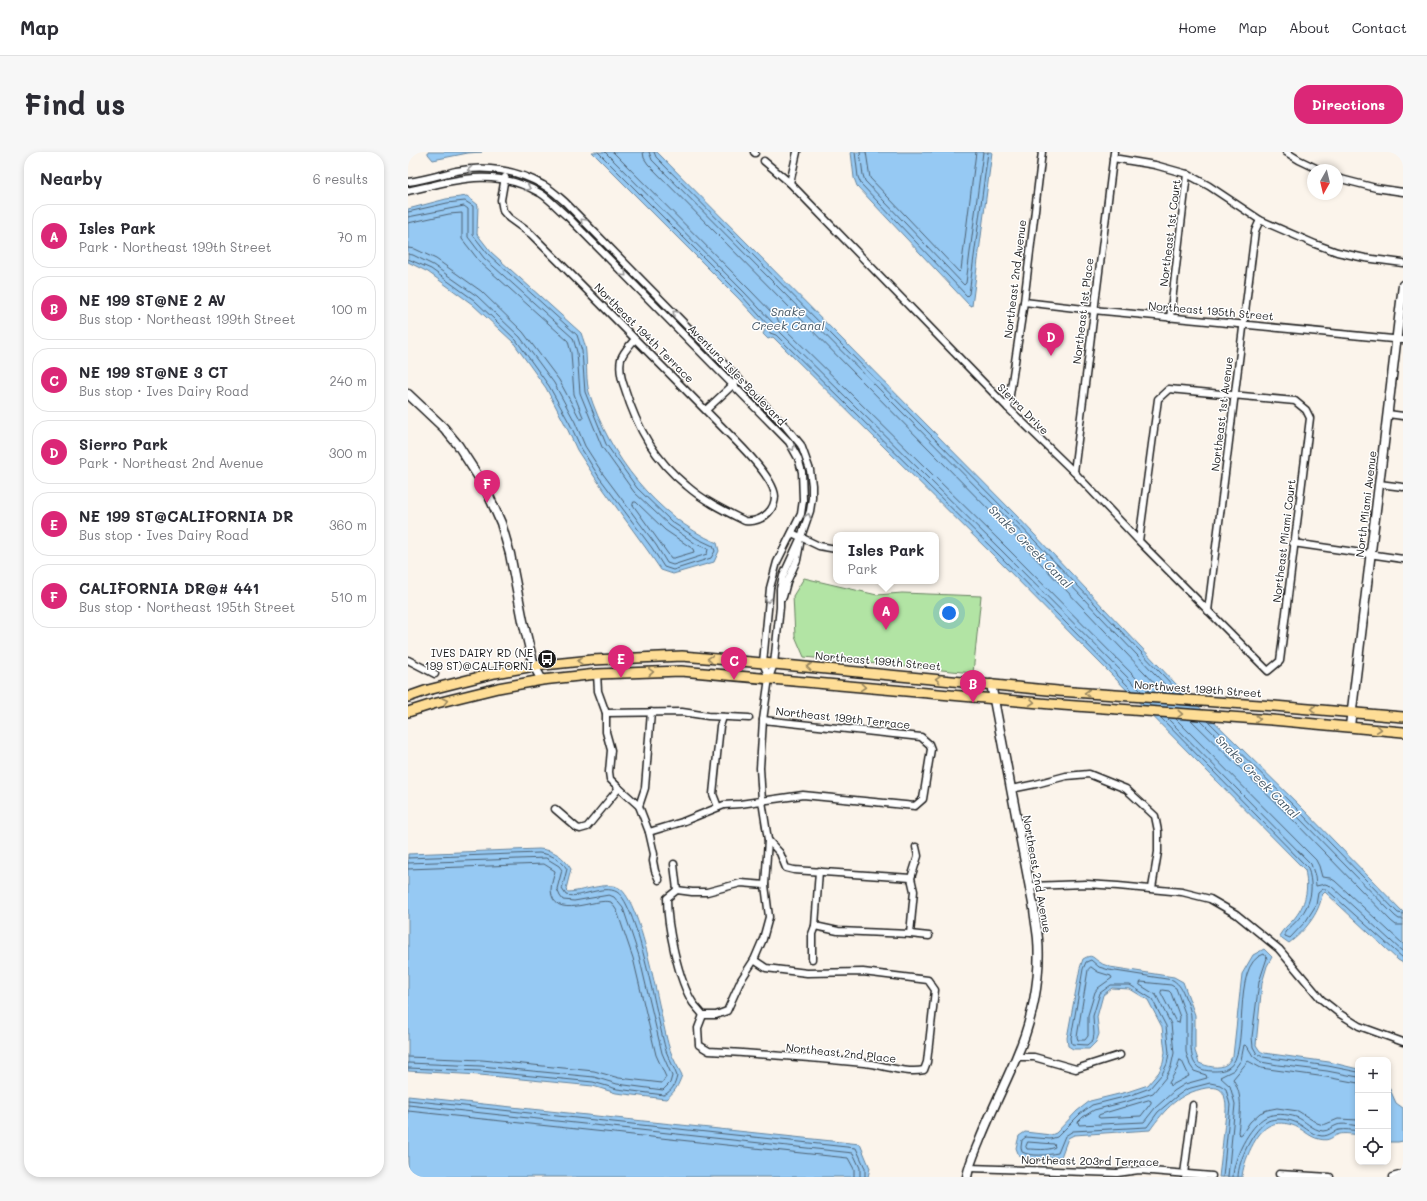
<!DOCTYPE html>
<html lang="en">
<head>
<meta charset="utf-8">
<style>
	body { margin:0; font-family:Mali,sans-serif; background:#f7f7f7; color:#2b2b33 }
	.controls { position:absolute; right:12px; bottom:12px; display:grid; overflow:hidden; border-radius:8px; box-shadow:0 2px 6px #0003 }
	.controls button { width:36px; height:36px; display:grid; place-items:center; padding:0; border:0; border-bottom:1px solid #e1e1e2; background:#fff; color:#2b2b33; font:20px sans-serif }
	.compass { position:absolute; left:899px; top:12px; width:36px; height:36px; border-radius:50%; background:#fff; box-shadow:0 2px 6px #0003; rotate:188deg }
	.you { position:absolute; left:541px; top:461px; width:14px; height:14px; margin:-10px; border:3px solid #fff; border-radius:50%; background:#1a73e8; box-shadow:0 0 0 6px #1a73e833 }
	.badge { display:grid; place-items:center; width:26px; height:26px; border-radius:50%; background:#db2777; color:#fff; font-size:13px; font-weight:700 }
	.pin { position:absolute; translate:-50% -33px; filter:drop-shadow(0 1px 2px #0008) }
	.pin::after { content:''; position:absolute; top:21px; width:14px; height:12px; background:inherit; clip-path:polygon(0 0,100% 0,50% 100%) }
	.popup { position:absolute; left:425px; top:380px; width:106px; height:52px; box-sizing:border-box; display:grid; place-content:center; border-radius:8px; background:#fff; filter:drop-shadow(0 1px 3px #0005); font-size:13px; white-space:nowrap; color:#7c7c81 }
	.popup b { font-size:15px; color:#2b2b33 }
	.popup::after { content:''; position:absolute; left:50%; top:100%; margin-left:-8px; border:8px solid transparent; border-top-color:#fff }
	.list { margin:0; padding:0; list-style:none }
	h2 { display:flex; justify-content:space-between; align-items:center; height:52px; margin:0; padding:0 16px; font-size:17px }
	h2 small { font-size:13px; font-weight:400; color:#7c7c81 }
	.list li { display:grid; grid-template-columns:26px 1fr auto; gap:12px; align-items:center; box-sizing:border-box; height:64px; margin:0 8px 8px; padding:0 8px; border:1px solid #e1e1e2; border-radius:16px }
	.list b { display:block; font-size:15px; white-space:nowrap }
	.list p { margin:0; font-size:13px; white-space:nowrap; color:#7c7c81 }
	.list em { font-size:13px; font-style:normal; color:#7c7c81 }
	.icon { flex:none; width:22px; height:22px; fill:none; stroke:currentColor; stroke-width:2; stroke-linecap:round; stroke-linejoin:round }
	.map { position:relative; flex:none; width:995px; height:1025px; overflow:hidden; border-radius:16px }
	header { display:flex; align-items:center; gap:24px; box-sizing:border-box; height:56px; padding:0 20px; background:#fff; border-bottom:1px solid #e1e1e2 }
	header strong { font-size:19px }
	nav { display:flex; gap:22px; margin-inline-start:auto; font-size:14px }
	.intro { display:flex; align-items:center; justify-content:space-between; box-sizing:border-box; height:96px; padding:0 24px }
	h1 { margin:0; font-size:28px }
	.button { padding:10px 18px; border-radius:16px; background:#db2777; color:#fff; font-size:14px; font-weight:700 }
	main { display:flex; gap:24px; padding:0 24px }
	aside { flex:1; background:#fff; border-radius:16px; box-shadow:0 2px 6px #0003 }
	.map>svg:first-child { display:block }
	.green { fill:#b2e4a4; stroke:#678060 }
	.water { fill:#96c9f3; stroke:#65849d }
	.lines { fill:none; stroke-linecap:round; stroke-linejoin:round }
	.shore { stroke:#4d6172; stroke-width:1 }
	.street-casing { stroke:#1c1c1c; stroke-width:9 }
	.secondary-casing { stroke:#1c1c1c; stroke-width:11 }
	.primary-casing { stroke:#1c1c1c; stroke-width:12 }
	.street { stroke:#fff; stroke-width:6 }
	.secondary { stroke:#fff; stroke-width:8 }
	.primary { stroke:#fedd96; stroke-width:9 }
	.oneway { stroke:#999 }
	.oneway2 { stroke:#98865f }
	.labels { text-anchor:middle; stroke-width:3; stroke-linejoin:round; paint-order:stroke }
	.street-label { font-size:11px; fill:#1c1c1c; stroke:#fff }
	.poi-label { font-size:11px; fill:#1c1c1c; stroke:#fff; text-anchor:end }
	.water-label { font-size:12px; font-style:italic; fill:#475967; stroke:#fff }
</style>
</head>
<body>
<header>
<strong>Map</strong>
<nav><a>Home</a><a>Map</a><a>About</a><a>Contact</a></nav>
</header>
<div class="intro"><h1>Find us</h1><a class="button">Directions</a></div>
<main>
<aside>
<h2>Nearby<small>6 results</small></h2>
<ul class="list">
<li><span class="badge">A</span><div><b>Isles Park</b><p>Park · Northeast 199th Street</p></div><em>70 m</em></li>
<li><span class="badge">B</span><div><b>NE 199 ST@NE 2 AV</b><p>Bus stop · Northeast 199th Street</p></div><em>100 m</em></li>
<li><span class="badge">C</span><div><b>NE 199 ST@NE 3 CT</b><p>Bus stop · Ives Dairy Road</p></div><em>240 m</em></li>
<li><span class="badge">D</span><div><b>Sierro Park</b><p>Park · Northeast 2nd Avenue</p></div><em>300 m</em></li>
<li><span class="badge">E</span><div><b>NE 199 ST@CALIFORNIA DR</b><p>Bus stop · Ives Dairy Road</p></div><em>360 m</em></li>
<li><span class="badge">F</span><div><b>CALIFORNIA DR@# 441</b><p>Bus stop · Northeast 195th Street</p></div><em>510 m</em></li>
</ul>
</aside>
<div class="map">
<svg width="995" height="1025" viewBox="0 0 995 1025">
	<rect width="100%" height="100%" fill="#fbf4eb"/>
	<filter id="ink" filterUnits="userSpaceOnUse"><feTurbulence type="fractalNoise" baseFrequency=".025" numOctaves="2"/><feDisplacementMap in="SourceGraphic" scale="8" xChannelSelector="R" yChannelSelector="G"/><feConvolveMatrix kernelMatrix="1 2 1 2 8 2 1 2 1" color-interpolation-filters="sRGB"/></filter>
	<g filter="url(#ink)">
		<!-- green -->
		<path class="green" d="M 396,426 L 469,443 L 494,441 L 573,444 L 565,521 L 396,505 L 387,484 L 385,444 Z"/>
		<!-- water -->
		<g class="water">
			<path d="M 20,0 L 74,0 L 60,1 L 25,8 L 20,2 Z"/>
			<path d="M 184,0 L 249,0 L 608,363 L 767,531 L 895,657 L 995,760 L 995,811 L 990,808 L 917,740 L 914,743 C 911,762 896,780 881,791 L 871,784 C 875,777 880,773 885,768 C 898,753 901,737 897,718 L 587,405 L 365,185 L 360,187 L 355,182 L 358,176 L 331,147 Z"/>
			<path d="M 443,0 L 584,0 L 564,154 L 561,153 L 449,34 L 446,26 Z"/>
			<path d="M 59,44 L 70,53 L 69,82 L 83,100 L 173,181 C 175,187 178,194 178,201 C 179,214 178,229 181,240 C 201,304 248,364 309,391 L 311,399 L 306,410 L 265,422 L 253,418 L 240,399 L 188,327 L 169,298 L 158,274 L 138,236 L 105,190 L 64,152 L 20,120 L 0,110 L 0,57 L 38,47 Z"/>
			<path d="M 131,697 C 146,698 155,704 163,717 L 158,737 L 159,740 C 174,740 198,729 211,736 C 235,750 252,868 262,898 C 265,907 270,915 274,923 C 270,934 267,940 258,947 L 208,941 L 185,934 L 72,923 L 0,919 L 0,702 Z"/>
			<path d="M 856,797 L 864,805 L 859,814 L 854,831 L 848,893 L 852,899 L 856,901 L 921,910 L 950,917 L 950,983 C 945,982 936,981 932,982 C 923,984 923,990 911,987 C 901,985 894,976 884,973 C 878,971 869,970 863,973 C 848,978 835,1011 834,1025 L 811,1025 C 813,1010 814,995 816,979 C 817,967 820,955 816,943 C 813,935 806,935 798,936 C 771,941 757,957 742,978 L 666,983 L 660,986 L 653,1005 C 639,1006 624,1009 611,1004 L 608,996 L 611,984 L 617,980 L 643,983 L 648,981 L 669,959 L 682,949 L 719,940 L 740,933 L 751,920 L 755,911 L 757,900 L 754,875 L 740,848 L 722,837 L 704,836 L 695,843 L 689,865 L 691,882 L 688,890 L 681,897 L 665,897 L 660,894 L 659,886 L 672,816 L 675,807 C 685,801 684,806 693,811 C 695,813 699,813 702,815 L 766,825 L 775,830 L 787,863 L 787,899 L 791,911 C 798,914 811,918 819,912 C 821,910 823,906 825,904 L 834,822 L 845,803 Z"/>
			<path d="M 980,933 L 988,951 L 995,956 L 995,989 L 990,990 L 980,990 Z"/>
			<path d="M 0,944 L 452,992 L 462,1016 L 460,1025 L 0,1025 Z"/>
		</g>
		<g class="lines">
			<!-- shore -->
			<g class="shore">
				<path d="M 190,0 L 334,144 L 360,173 L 362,181 L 368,183 L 590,402 L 725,539"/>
				<path d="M 197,0 L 337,141 L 364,170 L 367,176 L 371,179 L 593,398 L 733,539"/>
				<path d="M 205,0 L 341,137 L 369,166 L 372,172 L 597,394 L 742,540"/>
				<path d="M 235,0 L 236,6 L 240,12 L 597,374 L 756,541"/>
				<path d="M 241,0 L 244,8 L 602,369 L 765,541"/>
				<path d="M 246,0 L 248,5 L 605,366 L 773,542"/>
				<path d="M 447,0 L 450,25 L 453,32 L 559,144 L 561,142 L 580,0"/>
				<path d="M 452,0 L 455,23 L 457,29 L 556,133 L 558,131 L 575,0"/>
				<path d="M 458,0 L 462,26 L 551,120 L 553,118 L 568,0"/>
				<path d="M 0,60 L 39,51 L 57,49 L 65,54 L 65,83 L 80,102 L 169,183 L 174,199 L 177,240 L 198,292 L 229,336 L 264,370 L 290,387 L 305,394 L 307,399 L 303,406 L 265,418 L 256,415 L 244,396 L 191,325 L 173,296 L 162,272 L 141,234 L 108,188 L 66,148 L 23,117 L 0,107"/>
				<path d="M 0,65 L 56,54 L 60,57 L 60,85 L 76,106 L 165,186 L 169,200 L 172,241 L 194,295 L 226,340 L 262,374 L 288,392 L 300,397 L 299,402 L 265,413 L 259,411 L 248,393 L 195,322 L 177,294 L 167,270 L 146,231 L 112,185 L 69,144 L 25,113 L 5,103 L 0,102"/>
				<path d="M 0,71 L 41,62 L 54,61 L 54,87 L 72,110 L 160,189 L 163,201 L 166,242 L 175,265 L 175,267 L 172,267 L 151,228 L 115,180 L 73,139 L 28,107 L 7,97 L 0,96"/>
				<path d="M 226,350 L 228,350 L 257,378 L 285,397 L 286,400 L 266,406 L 263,406 L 225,353 Z"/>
				<path d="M 752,565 L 900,716 C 909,745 898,762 877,780 L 877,784 L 882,786 L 898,769 L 908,753 L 910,741 L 915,737 L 918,737 L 995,806"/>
				<path d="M 759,566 L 903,712 L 907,724 L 908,734 L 917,732 L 923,734 L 995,800"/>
				<path d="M 768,567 L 908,708 L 911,714 L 914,725 L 922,726 L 927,729 L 995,792"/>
				<path d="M 783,568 L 884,667 L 983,769 L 988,773 L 995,773"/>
				<path d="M 792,568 L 888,663 L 987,764 L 991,767 L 995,767"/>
				<path d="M 800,569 L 892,660 L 990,761 L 995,762"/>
				<path d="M 0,706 L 131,701 C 142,702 153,707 159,717 L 154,737 L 158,743 C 172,747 195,732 209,740 C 230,753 250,871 258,899 C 261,907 266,915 269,924 C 267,933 264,939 256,943 L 209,937 L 185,930 L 73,919 L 0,916"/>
				<path d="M 0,711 L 138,706 L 151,714 L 154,718 L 149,737 L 152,744 L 155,748 L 166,749 L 201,743 L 206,745 L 215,756 L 231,804 L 254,901 L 264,924 L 262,931 L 255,938 L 209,932 L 186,925 L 73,914 L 0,911"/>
				<path d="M 0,717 L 136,712 L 147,719 C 146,725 143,731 143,738 C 145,770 188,745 203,750 L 209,759 L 225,806 L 248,903 L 258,925 L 254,931 L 211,926 L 186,919 L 74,908 L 0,905"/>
				<path d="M 683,815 L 690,820 L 703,824 L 704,826 L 690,836 L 687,840 L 680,863 L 680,884 L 677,888 L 670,888 L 669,885 L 680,818 Z"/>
				<path d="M 733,830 L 763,833 L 768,836 L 778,864 L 778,900 L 782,913 L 786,919 L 798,923 L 799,926 L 777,932 L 766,939 L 747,956 L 736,970 L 671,973 L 670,970 L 675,965 L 686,958 L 721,949 L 745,941 L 758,925 L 763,915 L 766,901 L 763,872 L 748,843 L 732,833 Z"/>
				<path d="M 754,838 L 761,839 L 763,841 L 772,865 L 771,871 L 768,870 L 753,841 Z"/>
				<path d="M 772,908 L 774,909 L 781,924 L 762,934 L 761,931 L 769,917 Z"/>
				<path d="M 950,931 L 918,925 L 853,916 L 840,909 L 825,927 C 836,946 832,961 830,981 L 832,983 L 834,982 L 842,970 L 852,961 L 859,958 L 869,956 L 890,959 L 909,971 L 915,973 L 918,972 L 930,967 L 950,968"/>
				<path d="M 0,948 L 448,996 L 457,1016 L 457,1025"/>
				<path d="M 741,948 L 743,949 L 743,951 L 733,964 L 692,966 L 690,965 L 691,963 Z"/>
				<path d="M 0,953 L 445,1001 L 452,1016 L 452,1025"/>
				<path d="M 0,959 L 440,1006 L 446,1017 L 446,1025"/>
				<path d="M 620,990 L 646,992 L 647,995 C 640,999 628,997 619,997 L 618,995 Z"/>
				<path d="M 815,1025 L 822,953 L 818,937 L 812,933 L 802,931 L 779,937 L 769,944 L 750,960 L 739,975 L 665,979 L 657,984 L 650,1001 C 639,1003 624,1005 614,1000 L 613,995 L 614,988 L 618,985 L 642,987 L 649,985 L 672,962 L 684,953 L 720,944 L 742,936 L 754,922 L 759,912 L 761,901 L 758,874 L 744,847 L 722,833 L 703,833 L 692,841 L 685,864 L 686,882 L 685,888 L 679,893 L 664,892 L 663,886 L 675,817 L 678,810 L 683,808 L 691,815 L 701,818 L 765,828 C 772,833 774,837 777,845 C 780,851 783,859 783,865 C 784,876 780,905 788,913 C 791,918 800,919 805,919 C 810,919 815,919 820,916 C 844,903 821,812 856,802 L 859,806 L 851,830 L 844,885 L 845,895 L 849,902 L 855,905 L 920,914 L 950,920"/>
				<path d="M 820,1025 L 827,952 L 822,934 L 812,925 L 826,918 L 833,908 L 836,893 L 839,894 L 845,904 L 853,910 L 870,913 L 919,919 L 950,925"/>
				<path d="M 825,1025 C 825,1007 841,974 858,965 C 866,961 879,962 888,965 C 897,968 904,978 915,979 C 921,979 923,975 929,973 C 935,971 944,973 950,974"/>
				<path d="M 830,1025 C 830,1009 845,977 860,969 C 867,966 877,967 884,969 C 895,972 902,983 914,984 C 922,984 925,979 931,978 C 937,977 944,978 950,979"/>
			</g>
			<!-- street casing -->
			<g class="street-casing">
				<g id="street">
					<path d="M 346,0 L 347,1"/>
					<path d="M 878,0 L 891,8 L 912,18"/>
					<path d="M 705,6 L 747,13 L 779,22 L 801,34 L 852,68 L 907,92 L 929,100 L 957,106 L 995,111"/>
					<path d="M 356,9 L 382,31 L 600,256 L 666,320 L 731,389 L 860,519 L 872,509 L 902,266 L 898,258 L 887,249 L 761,237 L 750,247 L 731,389"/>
					<path d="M 97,25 L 93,48 L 95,59 L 101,66 L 123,82 L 151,110 L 325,286 C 337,298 366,328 367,344 C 367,351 364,357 360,361 C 353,368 346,370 337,369 C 317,359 296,349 279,334 C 247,308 229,276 217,237 C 214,229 211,216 213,207 C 215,200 222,193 227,187"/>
					<path d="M 929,26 L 968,36 L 995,40"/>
					<path d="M 0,30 C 16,28 32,23 48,19 C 77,13 109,18 135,33 C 143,37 150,44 157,50 L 378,275 L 393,293 L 397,304 L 402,318 L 404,333 L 404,346 L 402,359 L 393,385 L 375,424 L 372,437 L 372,455 L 366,512 L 361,526 L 355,568 L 352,616 L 354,649 L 360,688 L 357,733 L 361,765 L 355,787 L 346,808 L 333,828 L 319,859 L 308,863 L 295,863"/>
					<path d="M 382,31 L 389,0"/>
					<path d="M 0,39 C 48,28 86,15 132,41 C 142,47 151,58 160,65 L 381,290 L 390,306 L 394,320 L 395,348 L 393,362 L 369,410 L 362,436 L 355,511 L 361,526"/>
					<path d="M 616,150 L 685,158 L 995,188"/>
					<path d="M 762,166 L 779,22"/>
					<path d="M 600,256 L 616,150 L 634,0"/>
					<path d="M 298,258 L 328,230"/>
					<path d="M 980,262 L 995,264"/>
					<path d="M 666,320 L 706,0"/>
					<path d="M 971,332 L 995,335"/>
					<path d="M 384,381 L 411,394 L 428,397"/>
					<path d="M 885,391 L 995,407"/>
					<path d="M 375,445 L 379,430 L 389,408 L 392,392"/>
					<path d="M 800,459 L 847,79 L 852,68"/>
					<path d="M 0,508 L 27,522"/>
					<path d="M 189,522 L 190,539 L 198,561 L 198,580 L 203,598 L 201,620 L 202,627 L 211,636 L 231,654"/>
					<path d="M 243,560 L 237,636 L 231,654 L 241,680 L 246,702 L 245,709 L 247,719 L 251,728"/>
					<path d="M 198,561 L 274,560 L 300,564 L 341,566"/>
					<path d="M 603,637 L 628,632 L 658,624 L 681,622 L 718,637 L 747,664 L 750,679 L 750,700 L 744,736"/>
					<path d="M 310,655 L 305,642 L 312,574 L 315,565"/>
					<path d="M 147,657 L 169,676 L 172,677 L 179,675 L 211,636"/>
					<path d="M 241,680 L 274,670 L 316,653 L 332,652 L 395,643 L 507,654 L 515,647 L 523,597 L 521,592 L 513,585 L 355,568"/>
					<path d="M 360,688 L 372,701 L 378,716 L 386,718 L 503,726"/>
					<path d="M 266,712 L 269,738"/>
					<path d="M 622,734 L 678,732 L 710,734 L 774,740 L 802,747 L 828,762 L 871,797 L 913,847 L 932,862 L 951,874 L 995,890"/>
					<path d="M 269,738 L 259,746 C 259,773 270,828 285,851 C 288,855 292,859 295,863"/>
					<path d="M 269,738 L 284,740 L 299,740 L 333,731 L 357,733"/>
					<path d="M 407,774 L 430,779 L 502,782 L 521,784"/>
					<path d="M 502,782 L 506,739 L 503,726 L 510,704 L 508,695"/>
					<path d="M 404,807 L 404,782 L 407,774 L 411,719"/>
					<path d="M 295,863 L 290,876 L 291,893 L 301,899 C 353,902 405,906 456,911 C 476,913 497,922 516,918 L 519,910 L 527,838 L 520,828 L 455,820 L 399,821 L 358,816 L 346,808"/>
					<path d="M 609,905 L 626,905 L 668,917 L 712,903"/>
					<path d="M 561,1016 L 709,1021 L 731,1018 L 804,1024"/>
					<path d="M 776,1022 L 785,953"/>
					<path d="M 871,1022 L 922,1025"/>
					<path d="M 984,1025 L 995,1022"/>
				</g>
			</g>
			<!-- secondary casing -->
			<g class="secondary-casing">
				<g id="secondary">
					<path d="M 0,242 L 36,276 L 50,293 L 77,335 L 93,371 L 102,402 L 115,469 L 126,514 L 134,528"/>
					<path d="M 942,574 L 995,133"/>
					<path d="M 559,1025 C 561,1013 566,1002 571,990 C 582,962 596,934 608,906 C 624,870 633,827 630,787 C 629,777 627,767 626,757 L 583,532"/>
				</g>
			</g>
			<!-- primary casing -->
			<g class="primary-casing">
				<g id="primary">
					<path d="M 0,545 L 20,538 L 87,521 L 126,514 L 184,508 L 274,504 L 366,512 L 650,539 L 866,554 L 995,565"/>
					<path d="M 0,560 L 25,552 L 90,536 L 134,528 L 189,522 L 273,519 L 654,553 L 864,568 L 995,580"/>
				</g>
			</g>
			<!-- street -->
			<use href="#street" class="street"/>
			<!-- secondary -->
			<use href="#secondary" class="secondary"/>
			<!-- primary -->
			<use href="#primary" class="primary"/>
		</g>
		<!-- one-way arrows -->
		<defs><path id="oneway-chevron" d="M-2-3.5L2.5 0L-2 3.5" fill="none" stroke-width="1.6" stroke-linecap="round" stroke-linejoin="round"/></defs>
		<g class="oneway">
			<use href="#oneway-chevron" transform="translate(62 18) rotate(175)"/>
			<use href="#oneway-chevron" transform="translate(120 36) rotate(25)"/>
			<use href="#oneway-chevron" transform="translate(175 69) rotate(-134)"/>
			<use href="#oneway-chevron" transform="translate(216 122) rotate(45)"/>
			<use href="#oneway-chevron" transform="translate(267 161) rotate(-135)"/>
			<use href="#oneway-chevron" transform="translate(384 296) rotate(59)"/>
			<use href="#oneway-chevron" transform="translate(400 364) rotate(-74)"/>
			<use href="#oneway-chevron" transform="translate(360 448) rotate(95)"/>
		</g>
		<g class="oneway2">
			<use href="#oneway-chevron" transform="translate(302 507) rotate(-175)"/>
			<use href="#oneway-chevron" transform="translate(172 509) rotate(175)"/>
			<use href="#oneway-chevron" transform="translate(401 515) rotate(-175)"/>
			<use href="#oneway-chevron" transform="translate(243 520) rotate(-2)"/>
			<use href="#oneway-chevron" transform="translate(530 527) rotate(-175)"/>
			<use href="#oneway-chevron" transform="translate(455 535) rotate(5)"/>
			<use href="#oneway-chevron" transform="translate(679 541) rotate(-176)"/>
			<use href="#oneway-chevron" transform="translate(37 549) rotate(-14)"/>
			<use href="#oneway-chevron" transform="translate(624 550) rotate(6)"/>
			<use href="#oneway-chevron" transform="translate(905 557) rotate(-176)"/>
			<use href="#oneway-chevron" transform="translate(772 562) rotate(4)"/>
			<use href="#oneway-chevron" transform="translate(850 567) rotate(4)"/>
			<use href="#oneway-chevron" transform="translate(971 577) rotate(6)"/>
		</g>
	</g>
	<!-- icons -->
	<defs>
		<g id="bus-disc" transform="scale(1)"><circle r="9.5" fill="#1c1c1c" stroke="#fff"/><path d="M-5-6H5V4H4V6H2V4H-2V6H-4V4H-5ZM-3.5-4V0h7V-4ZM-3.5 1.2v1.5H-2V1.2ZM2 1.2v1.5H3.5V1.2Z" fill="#fff"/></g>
	</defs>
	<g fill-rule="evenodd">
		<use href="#bus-disc" x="139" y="507"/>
	</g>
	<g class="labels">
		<!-- street labels -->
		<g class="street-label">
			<text transform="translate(762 81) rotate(-83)" y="4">Northeast 1st Court</text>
			<text transform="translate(607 127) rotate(-83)" y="4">Northeast 2nd Avenue</text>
			<text transform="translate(675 159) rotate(-83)" y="4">Northeast 1st Place</text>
			<text transform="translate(803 159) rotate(5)" y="4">Northeast 195th Street</text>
			<text transform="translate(236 181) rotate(45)" y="4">Northeast 194th Terrace</text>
			<text transform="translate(329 223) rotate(46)" y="4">Aventura Isles Boulevard</text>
			<text transform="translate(615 257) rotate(45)" y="4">Sierra Drive</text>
			<text transform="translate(814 262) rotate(-83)" y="4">Northeast 1st Avenue</text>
			<text transform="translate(958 352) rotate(-83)" y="4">North Miami Avenue</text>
			<text transform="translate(876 389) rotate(-83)" y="4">Northeast Miami Court</text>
			<text transform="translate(470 509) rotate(5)" y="4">Northeast 199th Street</text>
			<text transform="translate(790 537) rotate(4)" y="4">Northwest 199th Street</text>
			<text transform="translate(435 566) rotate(6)" y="4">Northeast 199th Terrace</text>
			<text transform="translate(629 722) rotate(80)" y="4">Northeast 2nd Avenue</text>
			<text transform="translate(433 901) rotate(6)" y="4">Northeast 2nd Place</text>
			<text transform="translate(682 1009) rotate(1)" y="4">Northeast 203rd Terrace</text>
		</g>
		<!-- poi labels -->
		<g class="poi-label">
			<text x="125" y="505">IVES DAIRY RD (NE<tspan x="125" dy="13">199 ST)@CALIFORNI</tspan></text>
		</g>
		<!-- water labels -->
		<g class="water-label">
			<text x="380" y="164">Snake<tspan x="380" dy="14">Creek Canal</tspan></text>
			<text transform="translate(622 395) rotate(45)" y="4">Snake Creek Canal</text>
			<text transform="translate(849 625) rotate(45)" y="4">Snake Creek Canal</text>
		</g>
	</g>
</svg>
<div class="controls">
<button>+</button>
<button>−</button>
<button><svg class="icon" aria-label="locate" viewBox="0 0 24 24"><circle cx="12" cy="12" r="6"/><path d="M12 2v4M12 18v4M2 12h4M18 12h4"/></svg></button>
</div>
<svg class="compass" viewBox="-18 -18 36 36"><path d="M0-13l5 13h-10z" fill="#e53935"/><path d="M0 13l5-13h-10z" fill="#7c7c81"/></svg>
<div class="you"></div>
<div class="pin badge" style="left:478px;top:478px">A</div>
<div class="popup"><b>Isles Park</b>Park</div>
<div class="pin badge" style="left:565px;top:551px">B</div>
<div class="pin badge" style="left:326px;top:528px">C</div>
<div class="pin badge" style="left:643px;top:204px">D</div>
<div class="pin badge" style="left:213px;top:526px">E</div>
<div class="pin badge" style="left:79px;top:351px">F</div>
</div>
</main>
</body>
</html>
